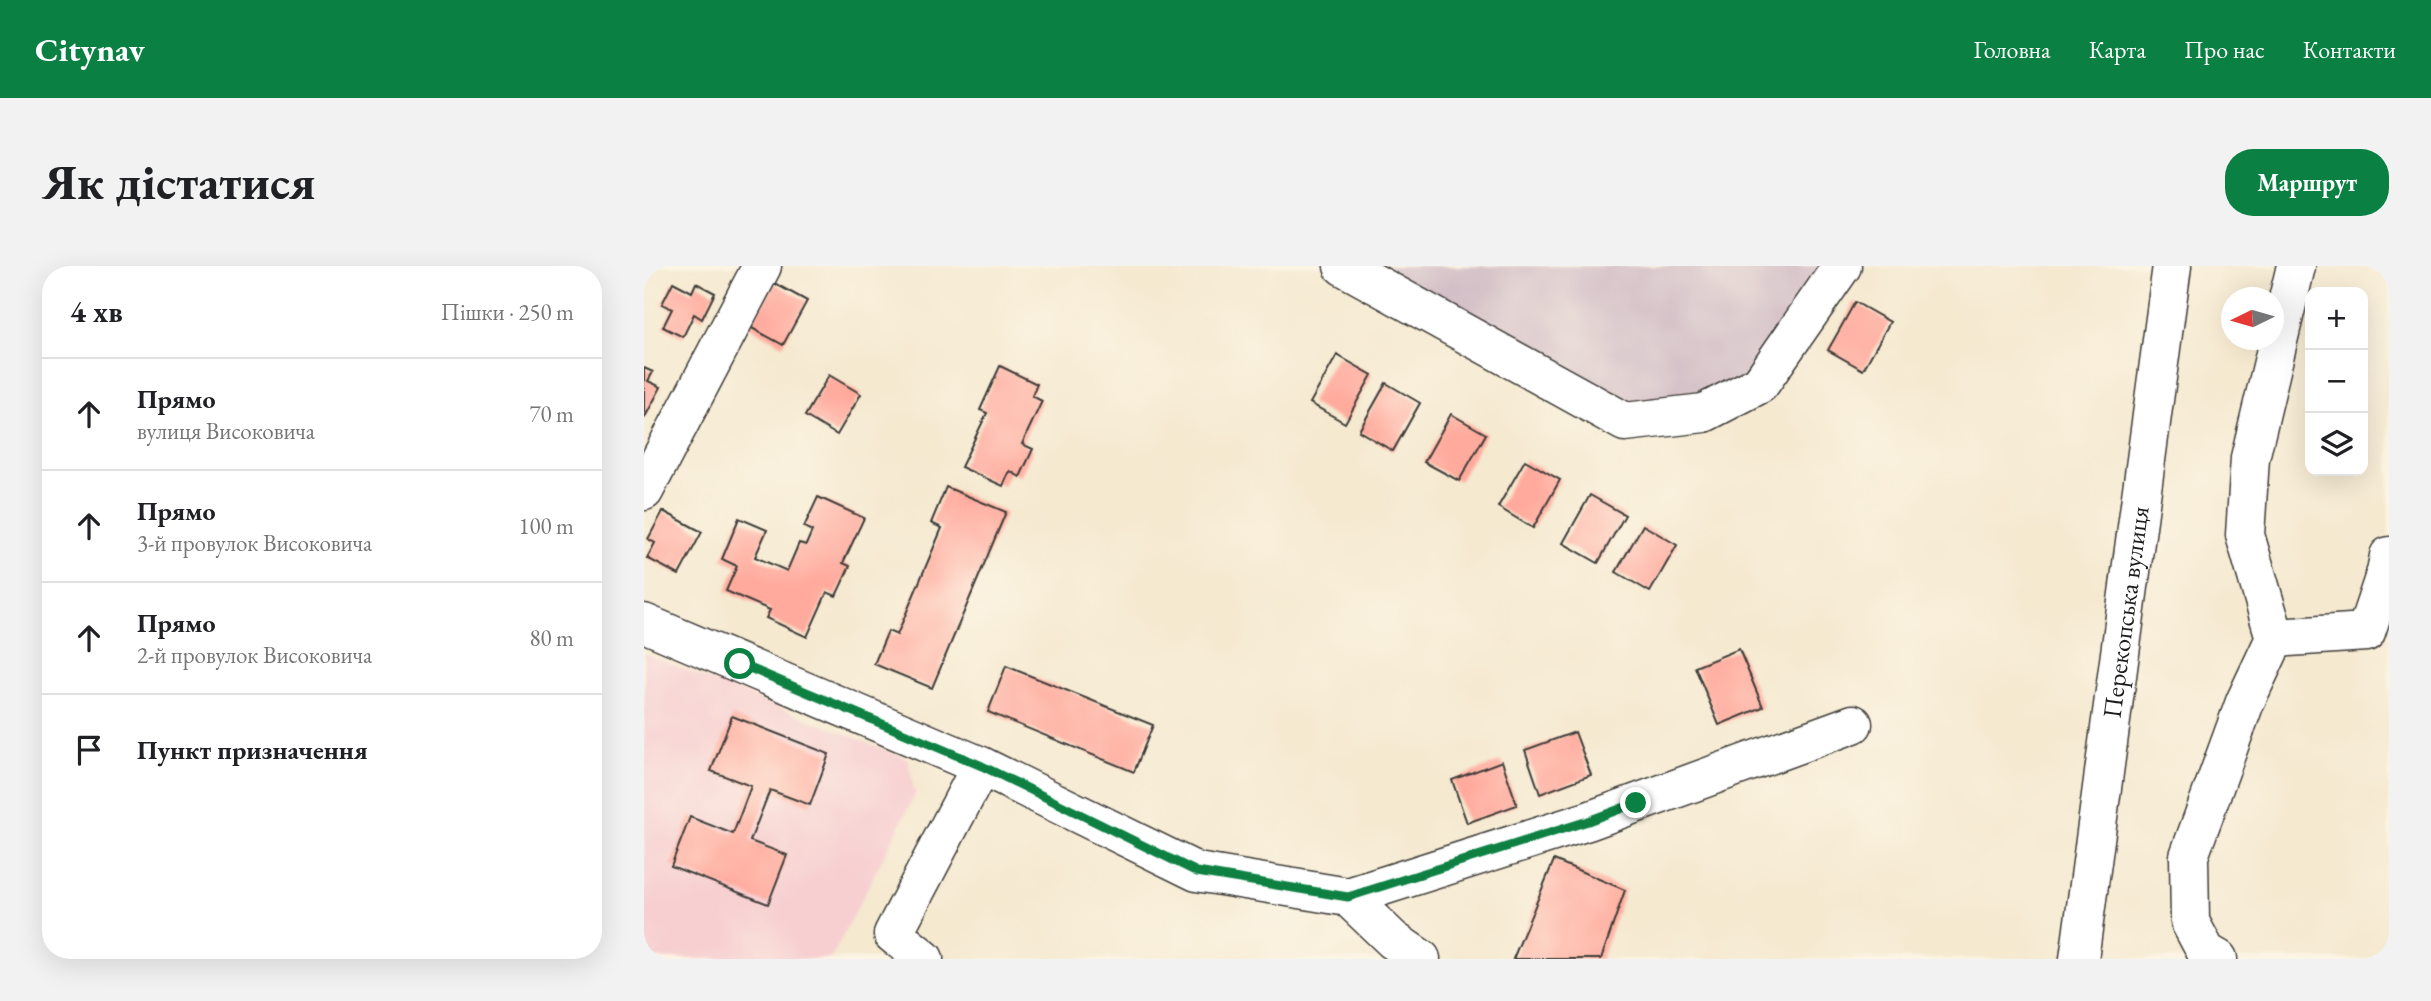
<!DOCTYPE html>
<html lang="uk">
<head>
<meta charset="utf-8">
<style>
	body { margin:0; font-family:"EB Garamond",serif; background:#f2f2f2; color:#202124 }
	.controls { position:absolute; right:21px; top:21px; display:grid; overflow:hidden; border-radius:14px; box-shadow:0 7px 28px #0002 }
	.controls button { width:63px; height:63px; display:grid; place-items:center; padding:0; border:0; border-bottom:2px solid #e0e0e0; background:#fff; color:#202124; font:35px sans-serif }
	.compass { position:absolute; left:1577px; top:21px; width:63px; height:63px; border-radius:50%; background:#fff; box-shadow:0 7px 28px #0002; rotate:265deg }
	.stop { position:absolute; width:21px; height:21px; margin:-16px; border:5px solid #0b8043; border-radius:50%; background:#fff }
	.stop.end { background:#0b8043; border-color:#fff; box-shadow:0 2px 7px #0008 }
	.list { margin:0; padding:0; list-style:none }
	h2 { display:flex; justify-content:space-between; align-items:center; height:91px; margin:0; padding:0 28px; font-size:30px }
	h2 small { font-size:23px; font-weight:400; color:#757577 }
	.list li { display:grid; grid-template-columns:46px 1fr auto; gap:21px; align-items:center; box-sizing:border-box; height:112px; padding:0 28px; border-top:2px solid #e0e0e0 }
	.list b { display:block; font-size:26px; white-space:nowrap }
	.list p { margin:0; font-size:23px; white-space:nowrap; color:#757577 }
	.list em { font-size:23px; font-style:normal; color:#757577 }
	.icon { flex:none; width:38px; height:38px; fill:none; stroke:currentColor; stroke-width:2; stroke-linecap:round; stroke-linejoin:round }
	.map { position:relative; flex:none; width:1745px; height:693px; overflow:hidden; border-radius:28px }
	header { display:flex; align-items:center; gap:42px; box-sizing:border-box; height:98px; padding:0 35px; background:#0b8043; color:#fff }
	header strong { font-size:33px }
	nav { display:flex; gap:38px; margin-inline-start:auto; font-size:24px }
	.intro { display:flex; align-items:center; justify-content:space-between; box-sizing:border-box; height:168px; padding:0 42px }
	h1 { margin:0; font-size:49px }
	.button { padding:18px 32px; border-radius:28px; background:#0b8043; color:#fff; font-size:24px; font-weight:700 }
	main { display:flex; gap:42px; padding:0 42px }
	aside { flex:1; background:#fff; border-radius:28px; box-shadow:0 7px 28px #0002 }
	.map>svg:first-child { display:block }
	.built { fill:#f7cfd1 }
	.industrial { fill:#d2bdc6 }
	.building { fill:#ffaa9d }
	.lines { fill:none; stroke-linecap:round; stroke-linejoin:round }
	.minor-casing { stroke:#3d3b37; stroke-width:41 }
	.minor { stroke:#fff; stroke-width:38 }
	.route { stroke:#0b8043; stroke-width:9 }
	.labels { text-anchor:middle; stroke-width:6; stroke-linejoin:round; paint-order:stroke }
	.street-label { font-size:26px; fill:#1c1c1c; stroke:#fcf5e5 }
</style>
</head>
<body>
<header>
<strong>Citynav</strong>
<nav><a>Головна</a><a>Карта</a><a>Про нас</a><a>Контакти</a></nav>
</header>
<div class="intro"><h1>Як дістатися</h1><a class="button">Маршрут</a></div>
<main>
<aside>
<h2>4 хв<small>Пішки · 250 m</small></h2>
<ul class="list">
<li><svg class="icon" aria-label="ahead" viewBox="0 0 24 24"><path d="M12 20V5M6 11l6-6 6 6"/></svg><div><b>Прямо</b><p>вулиця Високовича</p></div><em>70 m</em></li>
<li><svg class="icon" aria-label="ahead" viewBox="0 0 24 24"><path d="M12 20V5M6 11l6-6 6 6"/></svg><div><b>Прямо</b><p>3-й провулок Високовича</p></div><em>100 m</em></li>
<li><svg class="icon" aria-label="ahead" viewBox="0 0 24 24"><path d="M12 20V5M6 11l6-6 6 6"/></svg><div><b>Прямо</b><p>2-й провулок Високовича</p></div><em>80 m</em></li>
<li><svg class="icon" aria-label="arrive" viewBox="0 0 24 24"><path d="M6 21V4h12l-3 4 3 4H6"/></svg><div><b>Пункт призначення</b></div></li>
</ul>
</aside>
<div class="map">
<svg width="1745" height="693" viewBox="0 0 1745 693">
	<rect width="100%" height="100%" fill="#fcf5e5"/>
	<filter id="ink" filterUnits="userSpaceOnUse"><feTurbulence type="fractalNoise" baseFrequency=".0143" numOctaves="2"/><feDisplacementMap in="SourceGraphic" scale="14" xChannelSelector="R" yChannelSelector="G"/><feConvolveMatrix kernelMatrix="1 2 1 2 8 2 1 2 1" color-interpolation-filters="sRGB"/></filter>
	<filter id="wash" filterUnits="userSpaceOnUse"><feTurbulence type="fractalNoise" baseFrequency=".00686" numOctaves="4" result="noise"/><feDisplacementMap in="SourceGraphic" scale="28" xChannelSelector="R" yChannelSelector="G"/><feGaussianBlur stdDeviation="1.57" result="paint"/><feColorMatrix in="noise" values="0 0 0 0 0 0 0 0 0 0 0 0 0 0 0 0 0 1.4 0 .05"/><feComposite in="paint" operator="in"/></filter>
	<g filter="url(#wash)">
		<rect width="100%" height="100%" fill="#f5e9d0"/>
		<!-- built -->
		<path class="built" d="M 0,387 L 264,493 L 271,529 L 187,693 L 0,693 Z"/>
		<!-- industrial -->
		<path class="industrial" d="M 715,0 L 1188,0 L 1110,112 L 1058,141 L 984,149 Z"/>
		<g id="blocks">
			<!-- building -->
			<g class="building">
				<path d="M 29,16 L 48,26 L 52,17 L 71,27 L 58,53 L 50,48 L 39,71 L 19,61 L 28,43 L 18,38 Z"/>
				<path d="M 130,17 L 163,35 L 139,79 L 106,61 Z"/>
				<path d="M 1211,36 L 1246,56 L 1219,104 L 1184,84 Z"/>
				<path d="M 693,89 L 728,109 L 701,157 L 666,137 Z"/>
				<path d="M 356,100 L 393,118 L 388,130 L 398,135 L 378,178 L 389,183 L 376,211 L 366,205 L 359,220 L 317,201 L 343,147 L 336,144 Z"/>
				<path d="M 0,102 L 9,106 L 4,115 L 17,121 L 0,153 Z"/>
				<path d="M 185,109 L 217,128 L 193,169 L 161,150 Z"/>
				<path d="M 742,117 L 776,137 L 749,185 L 715,165 Z"/>
				<path d="M 807,148 L 842,168 L 815,215 L 780,196 Z"/>
				<path d="M 881,194 L 916,214 L 889,262 L 854,241 Z"/>
				<path d="M 302,221 L 362,246 L 288,422 L 230,398 L 244,365 L 253,369 L 298,262 L 287,257 Z"/>
				<path d="M 946,229 L 981,249 L 954,297 L 919,277 Z"/>
				<path d="M 174,231 L 220,252 L 199,297 L 206,300 L 192,330 L 183,326 L 163,371 L 122,352 L 126,344 L 82,325 L 93,300 L 78,293 L 95,252 L 123,264 L 111,291 L 143,305 L 155,277 L 162,279 L 168,265 L 160,261 Z"/>
				<path d="M 19,245 L 58,266 L 35,309 L 3,292 L 11,277 L 4,273 Z"/>
				<path d="M 999,259 L 1033,279 L 1006,326 L 972,306 Z"/>
				<path d="M 1095,383 L 1119,441 L 1075,459 L 1051,401 Z"/>
				<path d="M 362,400 L 509,459 L 490,506 L 344,446 Z"/>
				<path d="M 88,450 L 185,488 L 166,539 L 126,524 L 106,575 L 143,589 L 124,638 L 27,600 L 46,551 L 89,568 L 107,520 L 67,505 Z"/>
				<path d="M 931,466 L 947,509 L 896,528 L 881,484 Z"/>
				<path d="M 858,495 L 873,539 L 823,557 L 808,514 Z"/>
				<path d="M 910,594 L 981,624 L 957,693 L 869,693 Z"/>
			</g>
		</g>
	</g>
	<g filter="url(#ink)">
		<use href="#blocks" fill-opacity="0" stroke="#3d3b37" stroke-width="2"/>
		<g class="lines">
			<!-- minor casing -->
			<g class="minor-casing">
				<g id="minor">
					<path d="M 699,0 L 981,156 L 1060,147 L 1116,118 L 1198,0"/>
					<path d="M 0,225 L 118,0"/>
					<path d="M 0,357 L 337,500 L 249,668 L 280,693"/>
					<path d="M 1631,372 L 1722,366 L 1742,306 L 1745,290"/>
					<path d="M 337,500 L 553,606 L 704,631 L 749,674 L 777,693"/>
					<path d="M 704,631 L 944,555 L 1209,458"/>
					<path id="s1" d="M 1435,693 L 1528,0"/>
					<path d="M 1574,693 L 1562,686 L 1546,656 L 1545,590 L 1601,436 L 1631,372 L 1601,269 L 1606,192 L 1652,0"/>
				</g>
			</g>
			<!-- minor -->
			<use href="#minor" class="minor"/>
		</g>
	</g>
	<g class="lines" filter="url(#ink)">
		<!-- route -->
		<path class="route" d="M 96,398 L 338,500 L 553,606 L 704,631 L 944,555 L 992,537"/>
	</g>
	<g class="labels">
		<!-- street labels -->
		<g class="street-label">
			<text dy="9" stroke="none"><textPath href="#s1" startOffset="350">Перекопська вулиця</textPath></text>
		</g>
	</g>
</svg>
<div class="controls">
<button>+</button>
<button>−</button>
<button><svg class="icon" aria-label="layers" viewBox="0 0 24 24"><path d="M12 4l9 5-9 5-9-5zM3 14l9 5 9-5"/></svg></button>
</div>
<svg class="compass" viewBox="-18 -18 36 36"><path d="M0-13l5 13h-10z" fill="#e53935"/><path d="M0 13l5-13h-10z" fill="#757577"/></svg>
<div class="stop" style="left:96px;top:398px"></div>
<div class="stop end" style="left:992px;top:537px"></div>
</div>
</main>
</body>
</html>
